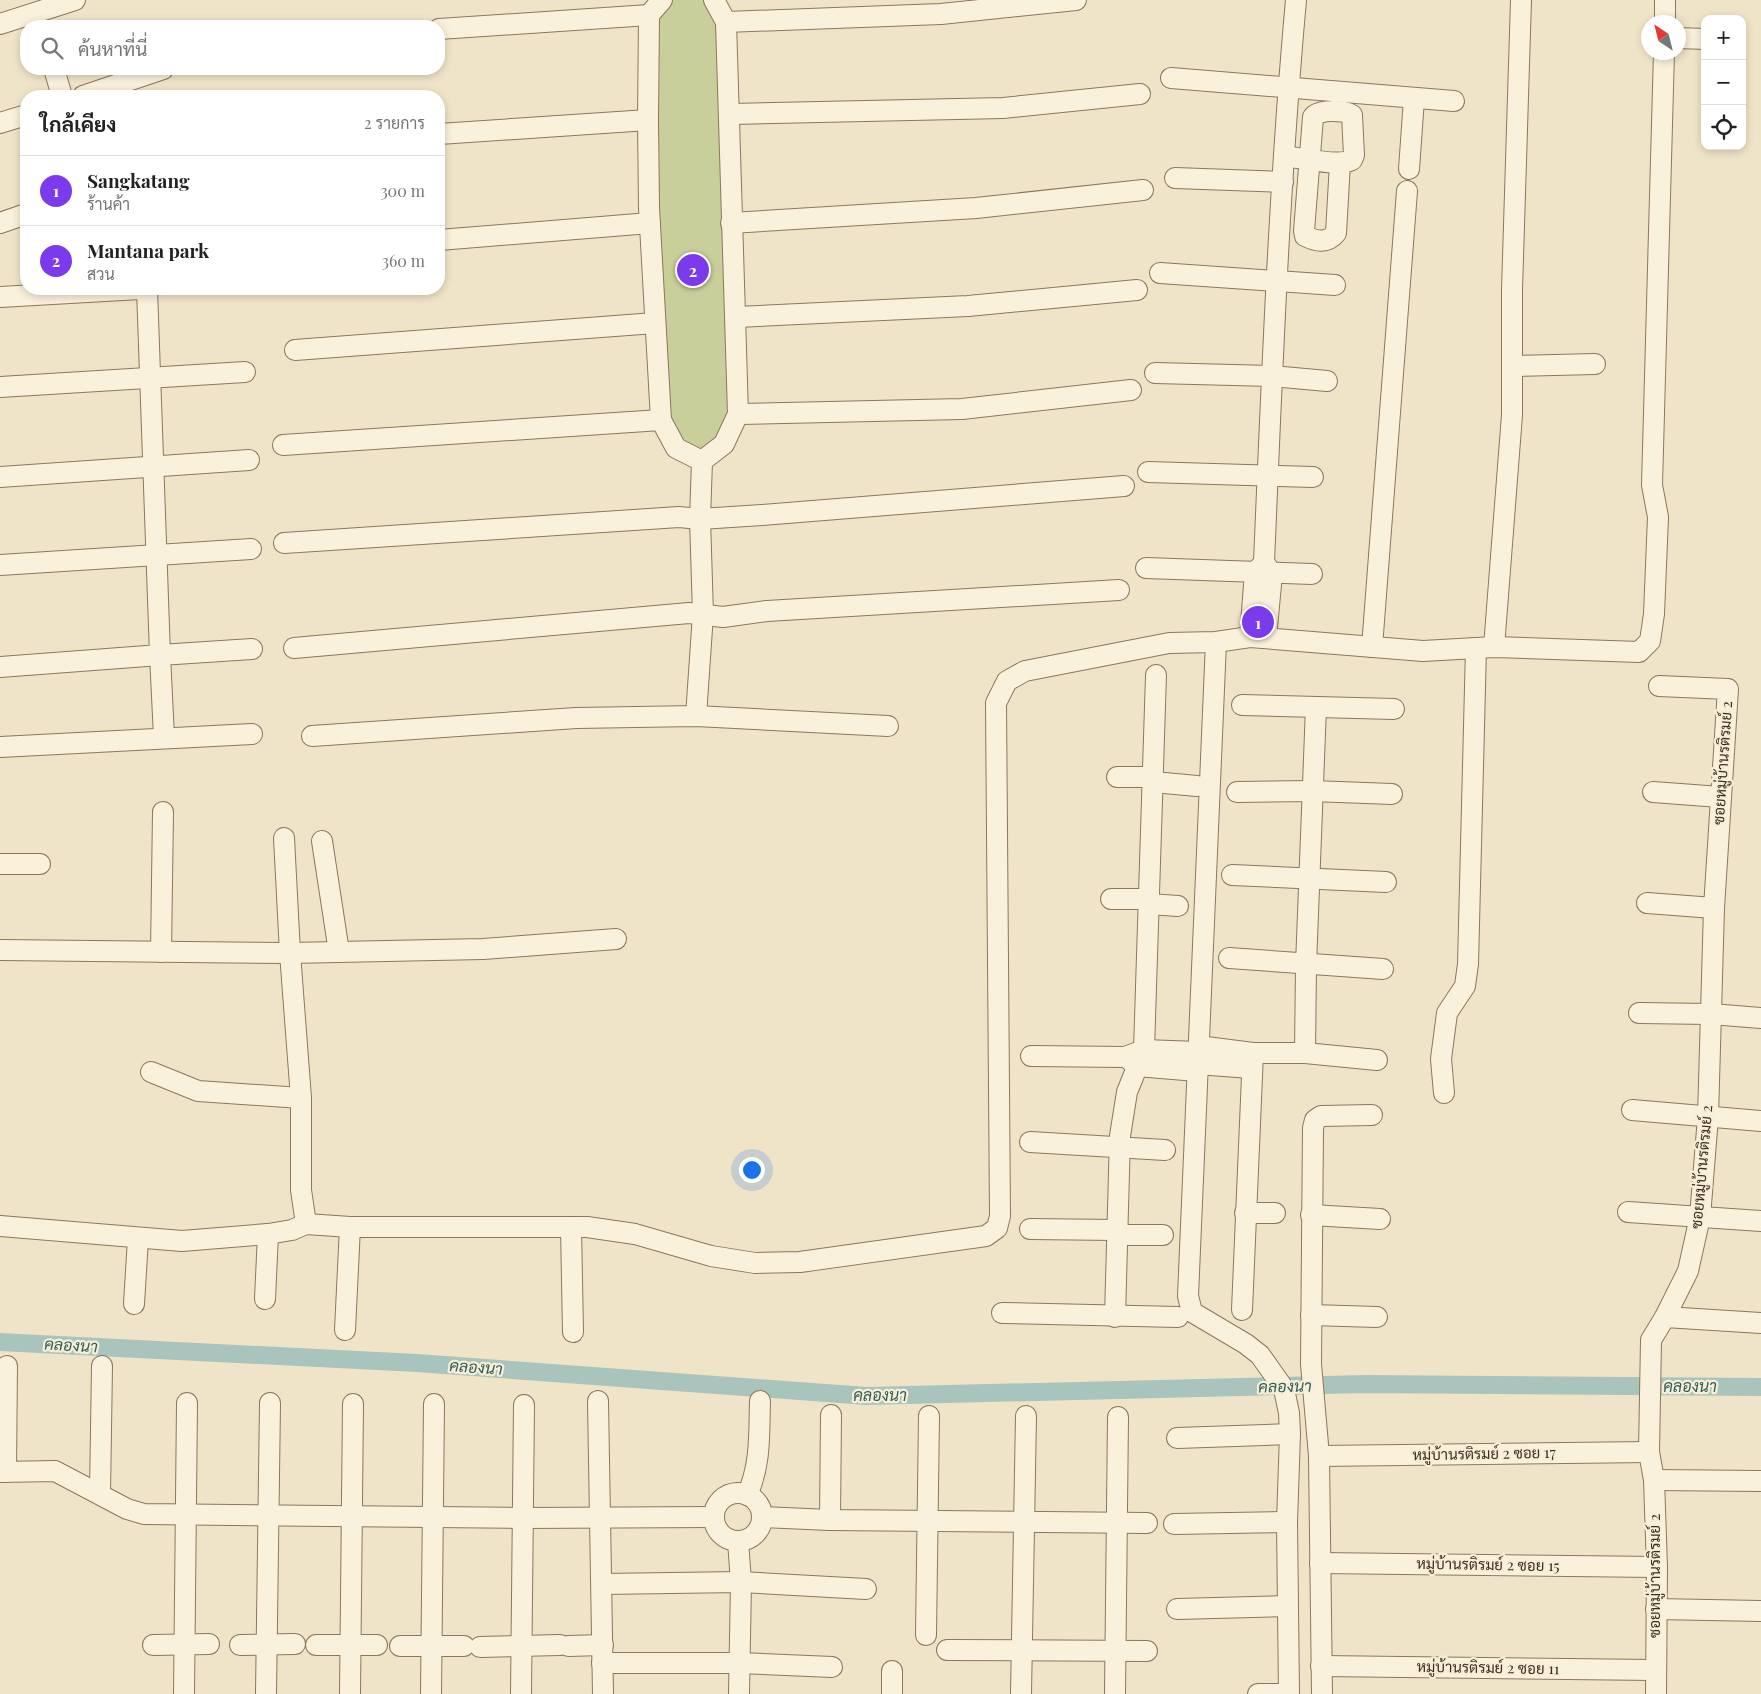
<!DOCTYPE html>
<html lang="th">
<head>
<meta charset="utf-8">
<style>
	body { margin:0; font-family:"Playfair Display",Sarabun,serif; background:#f2f2f2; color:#222 }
	.controls { position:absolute; right:15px; top:15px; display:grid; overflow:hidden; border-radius:10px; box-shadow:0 2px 8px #0003 }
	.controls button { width:45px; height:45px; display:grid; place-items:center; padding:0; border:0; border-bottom:1px solid #e0e0e0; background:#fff; color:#222; font:25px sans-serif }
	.compass { position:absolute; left:1641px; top:15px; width:45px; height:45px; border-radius:50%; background:#fff; box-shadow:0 2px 8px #0003; rotate:325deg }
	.you { position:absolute; left:751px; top:1169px; width:18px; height:18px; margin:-12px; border:4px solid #fff; border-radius:50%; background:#1a73e8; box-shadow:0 0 0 8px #1a73e833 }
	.badge { display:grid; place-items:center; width:32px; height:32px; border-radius:50%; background:#7c3aed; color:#fff; font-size:16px; font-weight:700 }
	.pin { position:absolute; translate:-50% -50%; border:2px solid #fff; box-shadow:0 1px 5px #0006 }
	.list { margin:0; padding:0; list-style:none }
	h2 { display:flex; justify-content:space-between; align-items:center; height:65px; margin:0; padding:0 20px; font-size:21px }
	h2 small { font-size:16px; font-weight:400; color:#767676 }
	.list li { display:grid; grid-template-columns:32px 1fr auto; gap:15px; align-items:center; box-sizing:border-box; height:70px; padding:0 20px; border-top:1px solid #e0e0e0 }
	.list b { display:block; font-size:19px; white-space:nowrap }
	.list p { margin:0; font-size:16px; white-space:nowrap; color:#767676 }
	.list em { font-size:16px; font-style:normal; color:#767676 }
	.icon { flex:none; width:28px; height:28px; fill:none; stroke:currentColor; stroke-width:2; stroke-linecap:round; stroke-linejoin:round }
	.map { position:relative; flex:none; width:1761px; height:1694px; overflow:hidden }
	.search { position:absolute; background:#fff; box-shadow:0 2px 8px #0003; left:20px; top:20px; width:425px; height:55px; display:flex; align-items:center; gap:12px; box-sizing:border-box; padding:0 18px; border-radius:20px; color:#767676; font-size:19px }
	.panel { position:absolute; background:#fff; box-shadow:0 2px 8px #0003; left:20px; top:90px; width:425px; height:205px; border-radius:20px }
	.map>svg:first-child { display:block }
	.green { fill:#c9cf9b }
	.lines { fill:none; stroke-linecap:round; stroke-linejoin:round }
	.canal { stroke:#a9c4bc; stroke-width:18 }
	.minor-casing { stroke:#8d765c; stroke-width:22 }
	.minor { stroke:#faf1dc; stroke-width:20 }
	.labels { text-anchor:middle; stroke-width:4.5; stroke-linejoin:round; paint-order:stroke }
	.street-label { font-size:15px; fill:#3d2e20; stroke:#f7eed8 }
	.water-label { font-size:16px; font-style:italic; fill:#2f5d5a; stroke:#f7eed8 }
</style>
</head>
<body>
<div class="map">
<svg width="1761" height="1694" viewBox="0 0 1761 1694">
	<rect width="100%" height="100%" fill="#f0e4c8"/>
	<!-- green -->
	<path class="green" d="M 662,0 L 714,0 L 726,22 L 734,415 L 724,444 L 696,457 L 661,420 L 649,85 Z"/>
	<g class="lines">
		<!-- canal -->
		<path class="canal" d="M 0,1342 L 417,1363 L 867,1396 L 1366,1384 L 1761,1387"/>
		<!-- minor casing -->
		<g class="minor-casing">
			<g id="minor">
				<path d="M 662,0 L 649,15 L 648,120 L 649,208 L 661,420 L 676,448 L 702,461"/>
				<path d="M 726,22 L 941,14 L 1076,0"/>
				<path d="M 1665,22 L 1665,0"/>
				<path d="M 0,24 L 75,0"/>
				<path d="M 439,29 L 649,15"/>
				<path d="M 1678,38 L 1705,39"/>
				<path d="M 54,69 L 62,96"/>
				<path d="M 1171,78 L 1454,101"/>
				<path d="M 83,96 L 163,69"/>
				<path d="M 731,114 L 1003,108 L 1140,94"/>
				<path d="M 0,123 L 26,115"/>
				<path d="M 439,134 L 648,120"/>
				<path d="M 1284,156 C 1301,158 1338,167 1352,160 L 1354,155 L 1352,115 C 1344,110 1318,109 1313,117 L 1304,231 L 1305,236 C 1317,242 1328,243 1336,233 L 1340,163"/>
				<path d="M 1409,169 L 1414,99"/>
				<path d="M 1175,178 L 1283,182"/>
				<path d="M 0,223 L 26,214"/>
				<path d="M 731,223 L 976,208 L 1143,190"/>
				<path d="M 439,240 L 650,223"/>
				<path d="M 1160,273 L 1335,285"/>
				<path d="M 0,297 L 140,289"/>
				<path d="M 737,317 L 968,306 L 1137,290"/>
				<path d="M 295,350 L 655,323"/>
				<path d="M 1512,366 L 1595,364"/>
				<path d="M 1155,373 L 1272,376 L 1327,381"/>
				<path d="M 0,387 L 245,372"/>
				<path d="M 738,414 L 962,409 L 1131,390"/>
				<path d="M 283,445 L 661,420"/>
				<path d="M 702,461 L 724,444 L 738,414 L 726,22 L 714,0"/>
				<path d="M 1148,472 L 1313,477"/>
				<path d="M 0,477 L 249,460"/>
				<path d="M 284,543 L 679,517 L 700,519 L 762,515 L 1124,486"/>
				<path d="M 0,565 L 251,549"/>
				<path d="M 1146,568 L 1312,574"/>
				<path d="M 1250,637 L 1255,572 L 1263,564"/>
				<path d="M 1266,638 L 1272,574 L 1264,562 C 1272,375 1279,187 1296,0"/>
				<path d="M 1216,642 L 1188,1296 L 1192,1312 L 1246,1344 L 1260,1355 L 1284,1389 L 1289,1413 L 1290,1434 L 1287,1522 L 1289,1694"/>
				<path d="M 1372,647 L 1407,191"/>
				<path d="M 1494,647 L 1512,415 L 1512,290 L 1521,0"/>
				<path d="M 294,648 L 689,613 L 723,617 L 767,611 L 1119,590"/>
				<path d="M 0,667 L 160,655 L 147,289"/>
				<path d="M 1242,705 L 1394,709"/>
				<path d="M 696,716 L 703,614 L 700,519 L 702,461"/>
				<path d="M 312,736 L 576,718 L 696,716 L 888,726"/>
				<path d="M 164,737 L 160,655 L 252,649"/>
				<path d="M 0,747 L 252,734"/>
				<path d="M 1117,777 L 1153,777"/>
				<path d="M 1153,782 L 1197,786"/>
				<path d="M 1237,792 L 1312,791 L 1392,794"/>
				<path d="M 1653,792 L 1720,797"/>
				<path d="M 284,838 L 290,953 L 483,949 L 616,939"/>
				<path d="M 322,841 L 339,952"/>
				<path d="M 0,864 L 40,864"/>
				<path d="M 1232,875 L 1386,882"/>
				<path d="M 1111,899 L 1149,899"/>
				<path d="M 1647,903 L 1714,908"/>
				<path d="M 1149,904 L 1178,906"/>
				<path d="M 0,950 L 290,953 L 301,1098 L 301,1190 L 306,1224"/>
				<path d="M 161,952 L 163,812"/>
				<path d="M 1229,958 L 1383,969"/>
				<path d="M 1639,1013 L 1711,1014 L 1761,1018"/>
				<path d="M 1198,1046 L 1253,1053"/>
				<path d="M 1305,1053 L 1377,1060"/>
				<path d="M 1031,1056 L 1125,1057 L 1144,1050 L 1198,1052"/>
				<path d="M 1127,1058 L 1137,1066 L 1197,1071"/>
				<path d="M 1197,1064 L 1251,1068"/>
				<path d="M 151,1072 L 198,1091 L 301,1098"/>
				<path d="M 1444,1093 L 1441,1059 L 1447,1013 L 1465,986 L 1468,964 L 1476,648"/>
				<path d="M 1632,1110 L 1761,1121"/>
				<path d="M 1030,1142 L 1165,1150"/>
				<path d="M 1628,1212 L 1761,1221"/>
				<path d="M 1245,1213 L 1275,1213"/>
				<path d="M 1311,1215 L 1380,1219"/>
				<path d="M 0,1226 L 182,1241 L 268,1234 L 292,1230 L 306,1224 L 350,1227 L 587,1227 L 635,1234 L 711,1256 L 755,1263 L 800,1262 L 986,1236 L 997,1228 L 1000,1216 L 996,703 L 1007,681 L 1025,671 L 1169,643 L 1216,642 L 1250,637 L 1423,651 L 1494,647 L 1639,652 L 1650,641 L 1654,614 L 1658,517 L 1652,485 L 1664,52"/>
				<path d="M 571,1227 L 573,1332"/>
				<path d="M 1030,1229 L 1116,1230"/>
				<path d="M 1116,1235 L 1163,1235"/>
				<path d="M 265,1299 L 268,1234"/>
				<path d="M 134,1304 L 138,1239"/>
				<path d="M 1242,1310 L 1253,1053 L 1305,1053 L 1306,965 L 1316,707"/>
				<path d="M 1002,1313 L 1178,1317"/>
				<path d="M 1311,1315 L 1377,1317"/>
				<path d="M 1115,1317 L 1120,1136 L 1127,1092 L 1144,1050 L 1156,675"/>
				<path d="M 1665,1317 L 1761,1323"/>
				<path d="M 345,1330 L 350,1227"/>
				<path d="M 598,1401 L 603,1694"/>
				<path d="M 1177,1438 L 1290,1434"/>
				<path d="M 1319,1456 L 1649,1452"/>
				<path d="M 0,1472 L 55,1471 L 127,1509 L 144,1514 L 523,1518 L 714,1517"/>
				<path d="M 6,1472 L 7,1366"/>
				<path d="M 1654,1480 L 1761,1481"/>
				<path d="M 100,1493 L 102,1366"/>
				<circle cx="738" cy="1517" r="24"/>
				<path d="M 747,1495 C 761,1465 759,1434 760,1401"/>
				<path d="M 762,1517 L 830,1520 L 1147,1523"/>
				<path d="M 830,1520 L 831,1415"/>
				<path d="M 1174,1524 L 1287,1522"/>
				<path d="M 738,1541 L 741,1582 L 739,1694"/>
				<path d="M 1320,1563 L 1657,1567"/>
				<path d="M 602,1584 L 741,1582 L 866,1589"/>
				<path d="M 1177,1609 L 1287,1606"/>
				<path d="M 1656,1609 L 1761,1611"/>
				<path d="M 926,1635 L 929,1416"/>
				<path d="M 153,1645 L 209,1644"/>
				<path d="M 240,1645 L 295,1644"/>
				<path d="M 316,1645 L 377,1645"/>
				<path d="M 400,1646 L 464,1646"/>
				<path d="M 568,1646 L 603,1645"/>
				<path d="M 480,1647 L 560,1645"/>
				<path d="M 947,1650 L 1147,1651"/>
				<path d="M 602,1663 L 738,1663 L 832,1667"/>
				<path d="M 1321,1666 L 1654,1670"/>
				<path d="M 892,1671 L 892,1694"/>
				<path d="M 184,1694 L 187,1403"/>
				<path d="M 266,1694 L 270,1403"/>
				<path d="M 350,1694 L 353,1404"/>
				<path d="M 431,1694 L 434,1404"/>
				<path d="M 521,1694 L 524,1405"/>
				<path d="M 1021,1694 L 1026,1416"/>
				<path d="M 1115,1694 L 1118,1417"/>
				<path d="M 1258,1694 L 1289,1694"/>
				<path d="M 1322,1694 L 1319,1456 L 1311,1364 L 1313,1128 L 1315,1120 L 1321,1116 L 1372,1115"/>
				<path d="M 1656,1694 L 1657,1567 L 1654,1480 L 1649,1452 L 1651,1340 L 1665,1317 L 1688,1271 L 1700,1217 L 1708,1117 L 1714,908 L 1728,689 L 1659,686"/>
			</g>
		</g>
		<!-- minor -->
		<use href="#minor" class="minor"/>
	</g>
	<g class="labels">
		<!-- street labels -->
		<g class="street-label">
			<text transform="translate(1723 763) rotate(-86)" y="5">ซอยหมู่บ้านรติรมย์ 2</text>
			<text transform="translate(1702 1167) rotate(-85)" y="5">ซอยหมู่บ้านรติรมย์ 2</text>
			<text transform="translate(1484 1454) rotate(-1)" y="5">หมู่บ้านรติรมย์ 2 ซอย 17</text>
			<text transform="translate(1488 1565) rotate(1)" y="5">หมู่บ้านรติรมย์ 2 ซอย 15</text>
			<text transform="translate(1655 1576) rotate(-90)" y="5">ซอยหมู่บ้านรติรมย์ 2</text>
			<text transform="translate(1488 1668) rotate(1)" y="5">หมู่บ้านรติรมย์ 2 ซอย 11</text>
		</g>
		<!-- water labels -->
		<g class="water-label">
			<text transform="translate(71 1345) rotate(3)" y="6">คลองนา</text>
			<text transform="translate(476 1367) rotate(4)" y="6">คลองนา</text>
			<text transform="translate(1285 1386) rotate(-1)" y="6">คลองนา</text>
			<text x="1690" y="1392">คลองนา</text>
			<text x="880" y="1401">คลองนา</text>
		</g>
	</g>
</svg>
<div class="controls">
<button>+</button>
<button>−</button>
<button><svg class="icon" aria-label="locate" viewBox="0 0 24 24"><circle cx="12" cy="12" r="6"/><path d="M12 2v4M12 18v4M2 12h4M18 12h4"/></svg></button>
</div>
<svg class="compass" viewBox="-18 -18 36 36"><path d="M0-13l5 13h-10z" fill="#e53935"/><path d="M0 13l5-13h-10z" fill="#767676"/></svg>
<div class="you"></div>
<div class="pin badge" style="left:1258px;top:622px">1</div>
<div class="pin badge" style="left:693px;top:270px">2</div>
<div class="search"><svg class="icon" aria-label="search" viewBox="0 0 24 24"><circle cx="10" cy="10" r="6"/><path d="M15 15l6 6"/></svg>ค้นหาที่นี่</div>
<section class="panel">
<h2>ใกล้เคียง<small>2 รายการ</small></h2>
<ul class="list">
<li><span class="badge">1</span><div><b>Sangkatang</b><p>ร้านค้า</p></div><em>300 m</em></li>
<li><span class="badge">2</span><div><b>Mantana park</b><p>สวน</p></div><em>360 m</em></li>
</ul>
</section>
</div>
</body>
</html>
